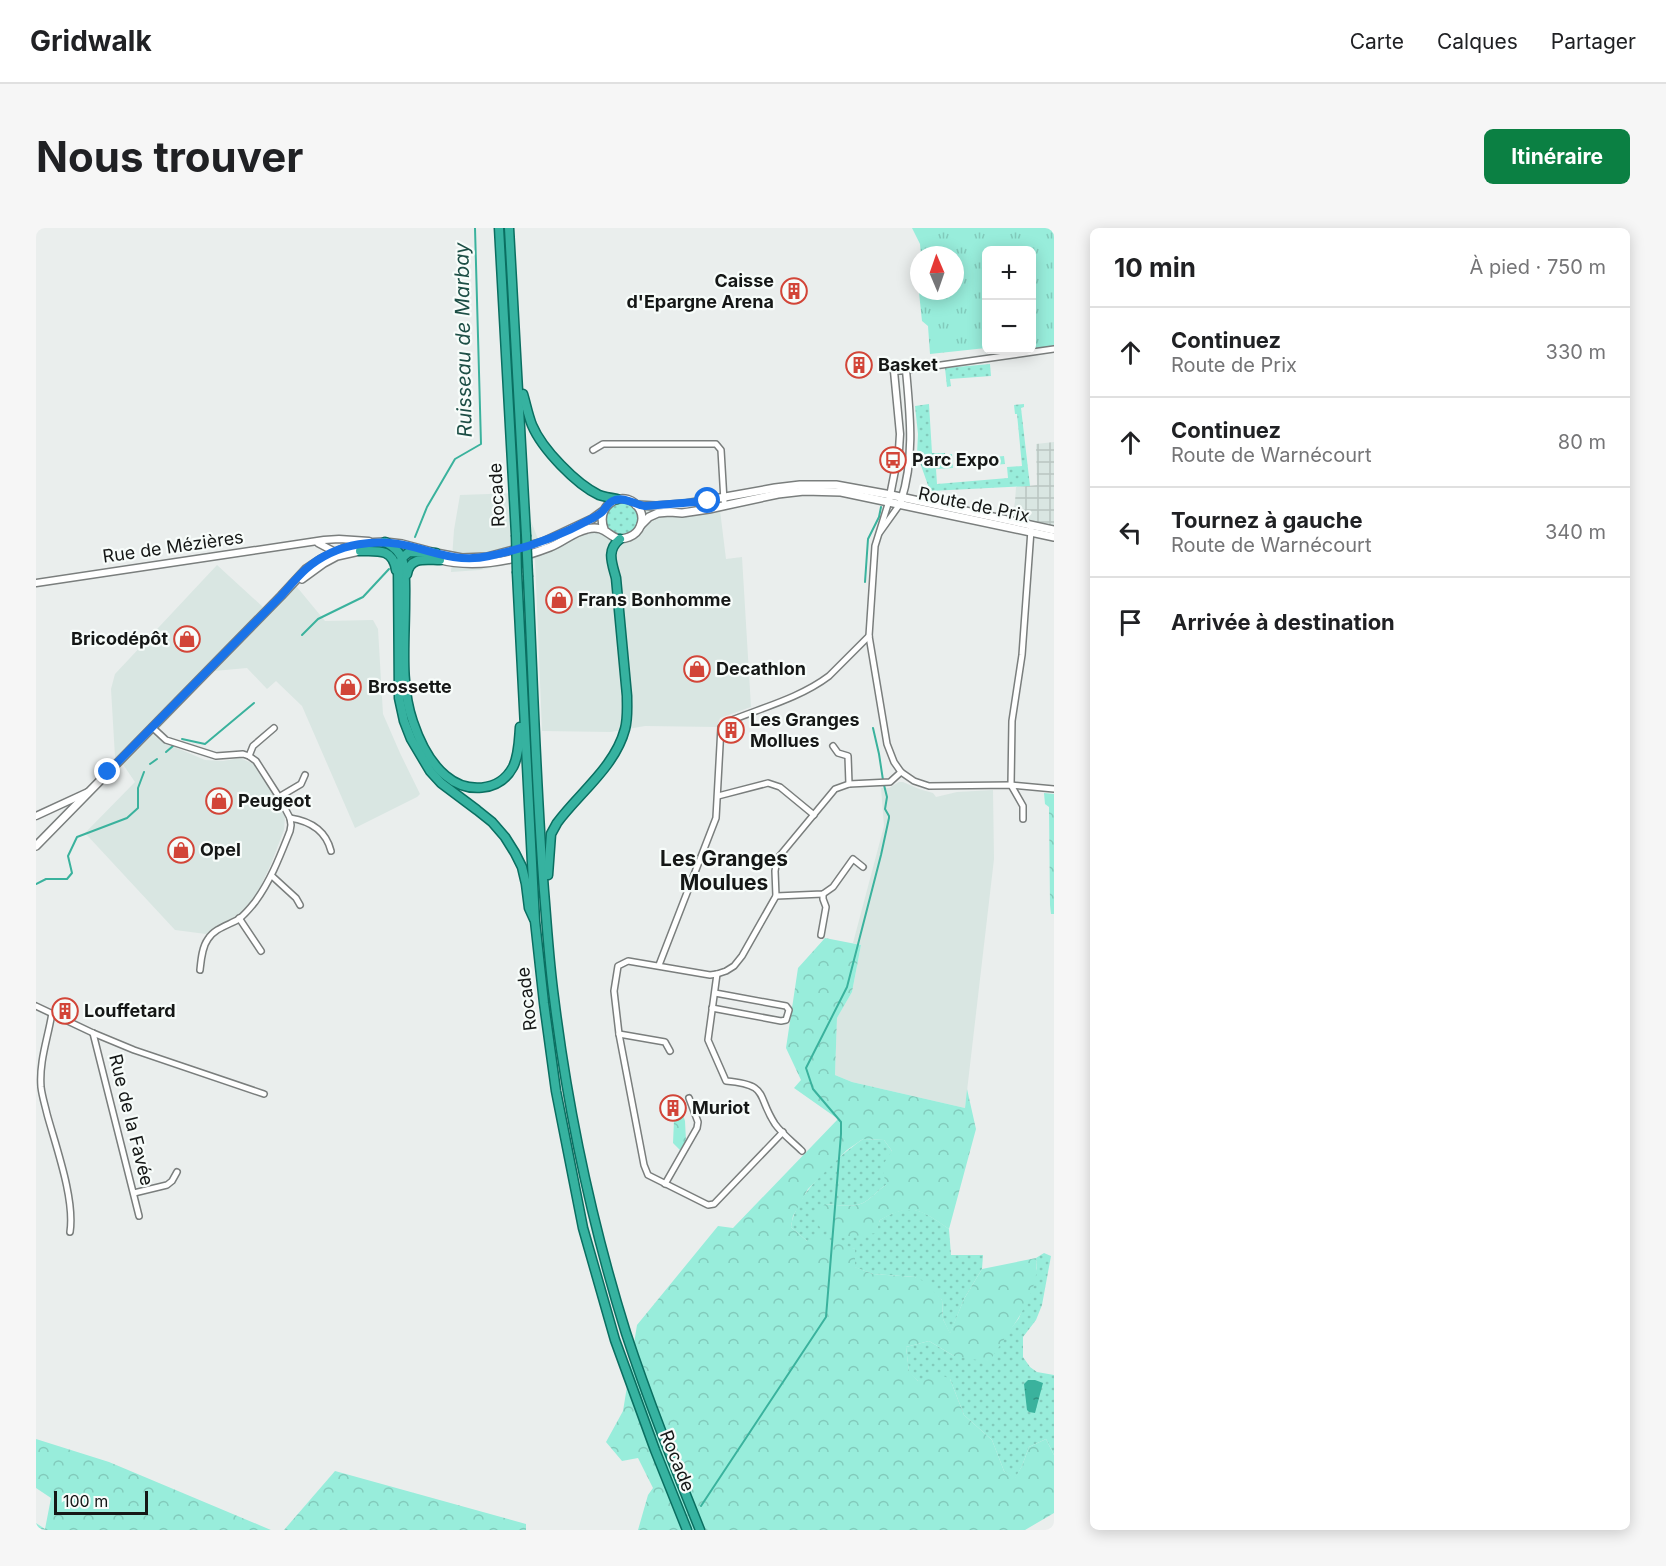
<!DOCTYPE html>
<html lang="fr">
<head>
<meta charset="utf-8">
<style>
	body { margin:0; font-family:Inter,sans-serif; background:#f6f6f6; color:#202124 }
	.controls { position:absolute; right:18px; top:18px; display:grid; overflow:hidden; border-radius:9px; box-shadow:0 3px 15px #0003 }
	.controls button { width:54px; height:54px; display:grid; place-items:center; padding:0; border:0; border-bottom:2px solid #e0e0e0; background:#fff; color:#202124; font:30px sans-serif }
	.compass { position:absolute; left:874px; top:18px; width:54px; height:54px; border-radius:50%; background:#fff; box-shadow:0 3px 15px #0003; rotate:358deg }
	.scale { position:absolute; left:18px; bottom:15px; width:94px; box-sizing:border-box; padding-left:6px; border:3px solid #151716; border-top:0; font-size:16px; line-height:21px; white-space:nowrap; color:#151716; -webkit-text-stroke:4px #f7fcfa; paint-order:stroke }
	.stop { position:absolute; width:18px; height:18px; margin:-14px; border:4px solid #1a73e8; border-radius:50%; background:#fff }
	.stop.end { background:#1a73e8; border-color:#fff; box-shadow:0 2px 6px #0008 }
	.list { margin:0; padding:0; list-style:none }
	h2 { display:flex; justify-content:space-between; align-items:center; height:78px; margin:0; padding:0 24px; font-size:26px }
	h2 small { font-size:20px; font-weight:400; color:#757577 }
	.list li { display:grid; grid-template-columns:39px 1fr auto; gap:18px; align-items:center; box-sizing:border-box; height:90px; padding:0 24px; border-top:2px solid #e0e0e0 }
	.list b { display:block; font-size:22px; white-space:nowrap }
	.list p { margin:0; font-size:20px; white-space:nowrap; color:#757577 }
	.list em { font-size:20px; font-style:normal; color:#757577 }
	.icon { flex:none; width:33px; height:33px; fill:none; stroke:currentColor; stroke-width:2; stroke-linecap:round; stroke-linejoin:round }
	.map { position:relative; flex:none; width:1018px; height:1302px; overflow:hidden; border-radius:9px }
	header { display:flex; align-items:center; gap:36px; box-sizing:border-box; height:84px; padding:0 30px; background:#fff; border-bottom:2px solid #e0e0e0 }
	header strong { font-size:28px }
	nav { display:flex; gap:33px; margin-inline-start:auto; font-size:21px }
	.intro { display:flex; align-items:center; justify-content:space-between; box-sizing:border-box; height:144px; padding:0 36px }
	h1 { margin:0; font-size:42px }
	.button { padding:15px 27px; border-radius:9px; background:#0b8043; color:#fff; font-size:21px; font-weight:700 }
	main { display:flex; gap:36px; padding:0 36px }
	aside { flex:1; background:#fff; border-radius:9px; box-shadow:0 3px 15px #0003 }
	.map>svg:first-child { display:block }
	.built { fill:#d9e6e2 }
	.industrial { fill:url(#industrial-grid) }
	.grass { fill:url(#grass-dots) }
	.forest { fill:url(#forest-crowns) }
	.park { fill:url(#park-tufts) }
	.water { fill:url(#water-ripples) }
	.lines { fill:none; stroke-linecap:round; stroke-linejoin:round }
	.stream { stroke:#3ab29d; stroke-width:2 }
	.minor-casing { stroke:#7a7e7d; stroke-width:8 }
	.tertiary-casing { stroke:#7a7e7d; stroke-width:9 }
	.secondary-casing { stroke:#7a7e7d; stroke-width:10 }
	.trunk-casing { stroke:#0a6f61; stroke-width:11 }
	.minor { stroke:#fff; stroke-width:5 }
	.tertiary { stroke:#fff; stroke-width:6 }
	.secondary { stroke:#fff; stroke-width:7 }
	.trunk { stroke:#36b2a0; stroke-width:8 }
	.trunk-bridge-casing { stroke:#0a6f61; stroke-width:11; stroke-linecap:butt }
	.trunk-bridge { stroke:#36b2a0; stroke-width:8 }
	.route { stroke:#1a73e8; stroke-width:8 }
	.labels { text-anchor:middle; stroke-width:4.5; stroke-linejoin:round; paint-order:stroke }
	.poi-label { font-size:18px; font-weight:bold; fill:#151716; stroke:#f7fcfa; text-anchor:start }
	.street-label { font-size:18px; fill:#151716; stroke:#f7fcfa }
	.water-label { font-size:20px; font-style:italic; fill:#1c4e45; stroke:#f7fcfa }
	.quarter-label { font-size:21px; font-weight:bold; fill:#151716; stroke:#f7fcfa }
</style>
</head>
<body>
<header>
<strong>Gridwalk</strong>
<nav><a>Carte</a><a>Calques</a><a>Partager</a></nav>
</header>
<div class="intro"><h1>Nous trouver</h1><a class="button">Itinéraire</a></div>
<main>
<div class="map">
<svg width="1018" height="1302" viewBox="0 0 1018 1302">
	<defs>
		<pattern id="industrial-grid" width="8" height="8" patternUnits="userSpaceOnUse" patternTransform="scale(1.5)"><rect width="8" height="8" fill="#d9e6e2"/><path d="M0 4h8M4 0v8" fill="none" stroke="#b9c5c1"/></pattern>
		<pattern id="grass-dots" width="8" height="8" patternUnits="userSpaceOnUse" patternTransform="scale(1.5)"><rect width="8" height="8" fill="#98eddb"/><path d="M2 2h.1M6 6h.1" fill="none" stroke="#82cabb" stroke-width="1.8" stroke-linecap="round"/></pattern>
		<pattern id="forest-crowns" width="20" height="18" patternUnits="userSpaceOnUse" patternTransform="scale(1.5)"><rect width="20" height="18" fill="#98eddb"/><path d="M2 6a3 3 0 1 1 6 0M12 15a3 3 0 1 1 6 0" fill="none" stroke="#82cabb"/></pattern>
		<pattern id="park-tufts" width="24" height="20" patternUnits="userSpaceOnUse" patternTransform="scale(1.5)"><rect width="24" height="20" fill="#98eddb"/><path d="M3 7l-1-3M5 7V3M7 7l1-3M15 17l-1-3M17 17v-4M19 17l1-3" fill="none" stroke="#82cabb"/></pattern>
		<pattern id="water-ripples" width="26" height="14" patternUnits="userSpaceOnUse" patternTransform="scale(1.5)"><rect width="26" height="14" fill="#3ab29d"/><path d="M2 4q2-2 4 0t4 0M15 11q2-2 4 0t4 0" fill="none" stroke="#30907f"/></pattern>
	</defs>
	<rect width="100%" height="100%" fill="#eaeeed"/>
	<!-- built -->
	<g class="built">
		<path d="M 484,265 L 502,311 L 559,287 L 573,271 L 580,268 L 622,274 L 682,266 L 690,331 L 706,329 L 715,479 L 684,490 L 681,499 L 609,498 L 575,504 L 506,503 L 499,331 L 444,342 L 415,344 L 418,302 L 424,267 Z"/>
		<path d="M 181,337 L 228,380 L 256,353 L 289,393 L 337,392 L 342,401 L 347,486 L 364,525 L 384,566 L 381,569 L 319,600 L 266,478 L 240,453 L 231,461 L 211,440 L 178,443 L 118,506 L 129,515 L 169,532 L 187,533 L 204,530 L 218,536 L 242,575 L 249,589 L 248,602 L 235,636 L 221,666 L 204,686 L 170,706 L 139,702 L 49,605 L 99,554 L 86,535 L 79,529 L 75,461 L 79,446 Z"/>
		<path d="M 863,554 L 867,554 L 883,561 L 897,565 L 900,569 L 921,564 L 957,562 L 958,631 L 929,880 L 816,854 L 799,847 L 801,790 L 816,764 L 825,717 L 817,715 L 848,598 L 845,560 L 853,560 Z"/>
	</g>
	<!-- industrial -->
	<path class="industrial" d="M 1018,214 L 1018,298 L 978,289 L 980,259 L 1001,257 L 1000,216 Z"/>
	<!-- grass -->
	<g class="grass">
		<path d="M 954,136 L 955,148 L 914,151 L 915,158 L 911,159 L 909,140 Z"/>
		<path d="M 893,176 L 896,225 L 909,225 L 909,227 L 916,226 L 917,240 L 900,241 L 901,256 L 972,250 L 971,239 L 986,238 L 981,186 L 979,186 L 978,177 L 988,176 L 988,179 L 985,180 L 994,258 L 894,263 L 881,226 L 882,206 L 879,178 Z"/>
		<path d="M 968,228 L 969,236 L 921,240 L 921,237 L 933,236 L 933,233 L 937,233 L 937,231 Z"/>
		<circle cx="586" cy="291" r="16"/>
		<path d="M 827,911 L 848,912 L 856,923 L 850,957 C 842,962 835,971 827,975 C 817,980 800,977 789,976 L 839,1005 L 844,992 C 875,973 886,982 913,1001 L 915,1027 L 947,1027 L 946,1041 L 928,1071 L 914,1106 L 907,1091 L 906,1072 L 879,1049 L 837,1046 L 818,1039 L 819,1021 L 771,1013 L 755,999 C 759,966 800,930 827,911 Z"/>
		<path d="M 1008,1025 L 1015,1028 L 1006,1077 L 1000,1092 L 987,1109 L 987,1129 L 994,1139 L 1001,1144 L 1018,1147 L 1018,1227 L 1010,1211 L 993,1219 L 986,1238 L 979,1251 L 968,1243 L 956,1212 L 928,1187 L 914,1151 L 882,1153 L 873,1144 L 870,1119 L 893,1113 L 918,1128 L 970,1107 L 983,1090 L 1001,1040 L 1000,1030 Z"/>
	</g>
	<!-- forest -->
	<g class="forest">
		<path d="M 1008,565 L 1018,566 L 1018,686 L 1015,686 L 1014,677 L 1013,579 L 1009,576 Z"/>
		<path d="M 789,710 L 825,717 L 816,764 L 801,790 L 799,847 L 816,854 L 929,880 L 931,861 L 940,901 L 913,1001 C 886,982 875,974 844,992 L 840,1005 L 805,1010 L 785,1001 L 777,988 L 789,976 C 800,977 817,980 827,975 C 835,971 842,962 850,957 L 846,938 L 856,923 L 848,912 L 827,911 L 811,922 L 772,961 L 757,988 L 755,999 L 771,1013 L 784,1008 L 819,1021 L 819,1039 L 837,1046 L 879,1049 L 889,1054 L 906,1072 L 907,1091 L 914,1105 L 928,1071 L 946,1041 L 1000,1030 C 1006,1066 971,1105 953,1134 L 918,1128 L 893,1113 L 870,1119 L 873,1143 L 882,1153 L 901,1145 L 914,1151 L 928,1187 L 956,1212 L 968,1243 L 979,1250 L 986,1238 L 993,1219 L 1010,1211 L 1018,1227 L 1018,1285 L 989,1302 L 602,1302 L 612,1267 L 617,1260 L 602,1230 L 586,1233 L 570,1214 L 587,1183 L 601,1097 L 682,998 L 697,1000 L 802,891 L 758,860 L 765,852 L 750,820 L 762,740 Z"/>
		<path d="M 645,880 L 649,893 L 650,913 L 644,922 L 637,915 L 638,892 L 636,883 Z"/>
		<path d="M 0,1211 L 73,1234 L 235,1302 L 0,1302 L 0,1295 L 9,1301 L 15,1270 L 0,1260 Z"/>
		<path d="M 299,1243 L 490,1296 L 490,1302 L 248,1302 Z"/>
	</g>
	<!-- park -->
	<path class="park" d="M 876,0 L 1018,0 L 1018,121 L 978,127 L 977,122 L 996,122 L 996,22 L 951,22 L 950,120 L 894,126 L 892,98 L 886,93 L 882,55 L 883,53 L 883,63 L 919,63 L 919,27 L 885,27 L 884,16 Z"/>
	<!-- water -->
	<path class="water" d="M 992,1152 L 999,1152 L 1007,1155 L 999,1185 L 993,1184 L 991,1182 L 988,1156 Z"/>
	<g class="lines">
		<!-- stream -->
		<g class="stream">
			<path d="M 379,309 L 391,279 L 419,231 L 445,216 L 439,0"/>
			<path d="M 829,354 L 832,311 L 843,289 L 845,279"/>
			<path d="M 266,407 L 282,391 L 327,369 L 353,341"/>
			<path d="M 837,500 L 843,526 L 847,552"/>
			<path d="M 146,511 L 169,516 L 218,475"/>
			<path d="M 130,524 L 137,518"/>
			<path d="M 114,536 L 121,531"/>
			<path d="M 0,656 L 10,651 L 31,651 L 36,645 L 32,628 L 41,609 L 91,590 L 102,580 L 102,560 L 108,544"/>
			<path d="M 665,1278 L 790,1089 L 805,906 L 805,894 L 777,861 L 770,840 L 811,759 L 845,627 L 853,590 L 853,588 L 849,581 L 851,569 L 848,557"/>
		</g>
		<!-- minor casing -->
		<g class="minor-casing">
			<g id="minor">
				<path d="M 870,142 L 1018,121"/>
				<path d="M 557,222 L 567,216 L 680,216 L 685,222 L 688,273"/>
				<path d="M 853,273 L 839,318 L 833,408 L 851,516 L 858,534 L 865,544 L 878,553 L 893,558 L 975,557 L 1018,561"/>
				<path d="M 844,304 L 864,276"/>
				<path d="M 116,499 L 130,512 L 180,528 L 207,526 L 213,528 L 220,533 L 243,569 L 254,590 L 255,597 L 254,603 C 244,628 235,652 219,674 C 215,679 208,687 203,691 C 193,697 179,700 172,711 C 166,719 165,732 164,742"/>
				<path d="M 797,518 L 802,525 L 812,528 L 813,556"/>
				<path d="M 213,528 L 217,518 L 238,500"/>
				<path d="M 682,568 L 732,555 L 744,559 L 778,587"/>
				<path d="M 243,569 L 265,556 L 269,547"/>
				<path d="M 254,590 C 274,593 290,603 295,623"/>
				<path d="M 987,591 L 987,578 L 975,557 L 976,493 L 986,427 L 995,302"/>
				<path d="M 236,648 L 260,670 L 264,677"/>
				<path d="M 740,668 L 787,666 L 797,659 L 817,631 L 827,639"/>
				<path d="M 203,690 L 225,723"/>
				<path d="M 785,707 L 790,679 L 787,671 L 787,666"/>
				<path d="M 623,737 L 680,590 L 685,499 L 691,494 C 725,480 764,470 793,448 L 833,408"/>
				<path d="M 681,746 L 672,812 L 690,853 C 734,857 720,867 739,896 C 746,906 758,915 766,923"/>
				<path d="M 0,778 L 57,805 L 98,822 L 228,866"/>
				<path d="M 676,780 L 745,793 L 750,792 L 753,782 L 750,778 L 679,765"/>
				<path d="M 16,785 C 12,810 3,833 5,859 C 6,868 9,877 11,886 C 20,919 39,971 34,1004"/>
				<path d="M 57,805 L 103,988"/>
				<path d="M 583,806 L 629,814 L 634,823"/>
				<path d="M 747,904 L 678,976 L 672,977 L 612,947 L 608,937 L 583,806 L 578,763 L 582,738 L 592,733 L 674,747 L 681,746 L 690,743 L 698,738 L 706,728 L 740,668 L 739,643 L 741,631 L 799,561 L 813,556 L 854,554 L 865,544"/>
				<path d="M 629,956 L 661,900 L 662,894 L 653,870"/>
				<path d="M 98,965 L 131,957 L 136,953 L 141,944"/>
			</g>
		</g>
		<!-- tertiary casing -->
		<g class="tertiary-casing">
			<g id="tertiary">
				<path d="M 853,273 L 863,222 L 864,206 L 858,143 L 870,142 C 874,186 879,230 865,273"/>
				<path d="M 282,315 L 299,324"/>
				<path d="M 0,355 L 288,312 L 303,311 L 333,313"/>
				<path d="M 0,588 L 52,564"/>
			</g>
		</g>
		<!-- secondary casing -->
		<g class="secondary-casing">
			<g id="secondary">
				<path d="M 600,277 L 620,278 L 650,276 L 739,260 L 764,257 L 800,257 L 855,267 L 1018,302"/>
				<path d="M 605,297 L 613,289 L 622,285 L 634,284 L 646,285 L 673,281 L 742,266 L 768,263 L 805,264 L 1018,309"/>
				<path d="M 401,331 C 438,341 478,333 514,319 C 527,314 537,304 551,301 C 573,295 574,317 593,309 C 604,305 609,292 604,282 C 592,259 558,274 568,301"/>
				<path d="M 266,351 L 288,335 L 301,328 L 328,322"/>
				<path d="M 0,618 L 245,368 L 270,341 L 285,331 L 313,318 L 327,315 L 349,314 L 366,316 L 400,325 L 426,330 L 451,329 L 507,314 L 556,291 L 567,283"/>
			</g>
		</g>
		<!-- trunk casing -->
		<g class="trunk-casing">
			<g id="trunk">
				<path d="M 463,0 L 480,307"/>
				<path d="M 473,0 L 490,307"/>
				<path d="M 487,166 C 490,176 492,187 496,197 C 506,221 540,256 563,267 C 569,269 575,270 581,271"/>
				<path d="M 349,314 C 357,318 365,325 367,334 C 370,347 369,362 369,375 C 369,412 364,458 377,494 C 383,512 394,535 410,548 C 430,565 463,565 477,539 C 483,527 483,512 484,499"/>
				<path d="M 324,323 C 341,323 357,320 360,342"/>
				<path d="M 400,325 L 373,324 L 366,330 L 362,339 L 363,470 L 368,493 L 375,511 L 394,543 L 405,555 L 441,582 L 456,594 L 469,609 L 479,625 L 486,639 L 490,656 L 493,680 L 498,691"/>
				<path d="M 481,345 L 499,693 L 508,775 L 520,863 L 547,1000 L 579,1112 L 619,1222 L 651,1302"/>
				<path d="M 371,346 C 374,328 390,332 404,332"/>
				<path d="M 492,349 C 497,454 500,558 508,663 C 511,698 513,734 518,770 C 532,883 556,996 590,1105 C 612,1172 638,1237 664,1302"/>
				<path d="M 512,647 L 515,606 L 521,595 C 543,565 579,539 589,501 C 592,490 591,479 591,468 L 580,350 C 576,335 570,322 584,311"/>
			</g>
		</g>
		<!-- minor -->
		<use href="#minor" class="minor"/>
		<!-- tertiary -->
		<use href="#tertiary" class="tertiary"/>
		<!-- secondary -->
		<use href="#secondary" class="secondary"/>
		<!-- trunk -->
		<use href="#trunk" class="trunk"/>
		<!-- trunk-bridge casing -->
		<g class="trunk-bridge-casing">
			<g id="trunk-bridge">
				<path d="M 480,307 L 481,345"/>
				<path d="M 490,307 L 492,349"/>
			</g>
		</g>
		<!-- trunk-bridge -->
		<use href="#trunk-bridge" class="trunk-bridge"/>
	</g>
	<g class="lines">
		<!-- route -->
		<path class="route" d="M 72,544 L 245,368 C 253,359 261,349 270,341 C 301,314 343,309 381,320 C 405,327 428,334 453,328 C 489,321 522,309 555,291 C 558,289 563,287 566,284 C 571,279 572,274 579,272 C 591,269 599,277 609,278 L 672,273"/>
	</g>
	<!-- icons -->
	<defs>
		<g id="building-ring" transform="scale(1.35)"><circle r="9.5" fill="#f7fcfa" stroke="#d24538" stroke-width="1.5"/><path d="M-4-6H4V6H1V3H-1V6H-4ZM-2.5-4.3h1.7v1.8h-1.7ZM.8-4.3h1.7v1.8H.8ZM-2.5-1h1.7V.8h-1.7ZM.8-1h1.7V.8H.8Z" fill="#d24538"/></g>
		<g id="bus-ring" transform="scale(1.35)"><circle r="9.5" fill="#f7fcfa" stroke="#d24538" stroke-width="1.5"/><path d="M-5-6H5V4H4V6H2V4H-2V6H-4V4H-5ZM-3.5-4V0h7V-4ZM-3.5 1.2v1.5H-2V1.2ZM2 1.2v1.5H3.5V1.2Z" fill="#d24538"/></g>
		<g id="shop-ring" transform="scale(1.35)"><circle r="9.5" fill="#f7fcfa" stroke="#d24538" stroke-width="1.5"/><path d="M-5-2.5h2.3a2.7 3.5 0 0 1 5.4 0H5L5.5 6h-11ZM-1.5-2.5h3a1.5 2.3 0 0 0-3 0Z" fill="#d24538"/></g>
	</defs>
	<g fill-rule="evenodd">
		<use href="#building-ring" x="758" y="63"/>
		<use href="#building-ring" x="823" y="137"/>
		<use href="#bus-ring" x="857" y="232"/>
		<use href="#shop-ring" x="523" y="372"/>
		<use href="#shop-ring" x="151" y="411"/>
		<use href="#shop-ring" x="661" y="441"/>
		<use href="#shop-ring" x="312" y="459"/>
		<use href="#building-ring" x="695" y="502"/>
		<use href="#shop-ring" x="183" y="573"/>
		<use href="#shop-ring" x="145" y="622"/>
		<use href="#building-ring" x="29" y="783"/>
		<use href="#building-ring" x="637" y="880"/>
	</g>
	<g class="labels">
		<!-- poi labels -->
		<g class="poi-label">
			<text x="738" y="59" text-anchor="end">Caisse<tspan x="738" dy="21">d'Epargne Arena</tspan></text>
			<text x="842" y="143">Basket</text>
			<text x="876" y="238">Parc Expo</text>
			<text x="542" y="378">Frans Bonhomme</text>
			<text x="132" y="417" text-anchor="end">Bricodépôt</text>
			<text x="680" y="447">Decathlon</text>
			<text x="332" y="465">Brossette</text>
			<text x="714" y="498">Les Granges<tspan x="714" dy="21">Mollues</tspan></text>
			<text x="202" y="579">Peugeot</text>
			<text x="164" y="628">Opel</text>
			<text x="48" y="789">Louffetard</text>
			<text x="656" y="886">Muriot</text>
		</g>
		<!-- street labels -->
		<g class="street-label">
			<text transform="translate(461 267) rotate(-93)" y="6">Rocade</text>
			<text transform="translate(938 277) rotate(12)" y="6">Route de Prix</text>
			<text transform="translate(137 319) rotate(-8)" y="6">Rue de Mézières</text>
			<text transform="translate(491 771) rotate(-97)" y="6">Rocade</text>
			<text transform="translate(95 892) rotate(76)" y="6">Rue de la Favée</text>
			<text transform="translate(641 1233) rotate(68)" y="6">Rocade</text>
		</g>
		<!-- water labels -->
		<g class="water-label">
			<text transform="translate(427 112) rotate(-91)" y="7">Ruisseau de Marbay</text>
		</g>
		<!-- quarter labels -->
		<g class="quarter-label">
			<text x="688" y="638">Les Granges<tspan x="688" dy="24">Moulues</tspan></text>
		</g>
	</g>
</svg>
<div class="controls">
<button>+</button>
<button>−</button>
</div>
<svg class="compass" viewBox="-18 -18 36 36"><path d="M0-13l5 13h-10z" fill="#e53935"/><path d="M0 13l5-13h-10z" fill="#757577"/></svg>
<div class="scale">100 m</div>
<div class="stop" style="left:672px;top:273px"></div>
<div class="stop end" style="left:72px;top:544px"></div>
</div>
<aside>
<h2>10 min<small>À pied · 750 m</small></h2>
<ul class="list">
<li><svg class="icon" aria-label="ahead" viewBox="0 0 24 24"><path d="M12 20V5M6 11l6-6 6 6"/></svg><div><b>Continuez</b><p>Route de Prix</p></div><em>330 m</em></li>
<li><svg class="icon" aria-label="ahead" viewBox="0 0 24 24"><path d="M12 20V5M6 11l6-6 6 6"/></svg><div><b>Continuez</b><p>Route de Warnécourt</p></div><em>80 m</em></li>
<li><svg class="icon" aria-label="left" viewBox="0 0 24 24"><path d="M17 20v-9H6M10 6l-5 5 5 5"/></svg><div><b>Tournez à gauche</b><p>Route de Warnécourt</p></div><em>340 m</em></li>
<li><svg class="icon" aria-label="arrive" viewBox="0 0 24 24"><path d="M6 21V4h12l-3 4 3 4H6"/></svg><div><b>Arrivée à destination</b></div></li>
</ul>
</aside>
</main>
</body>
</html>
